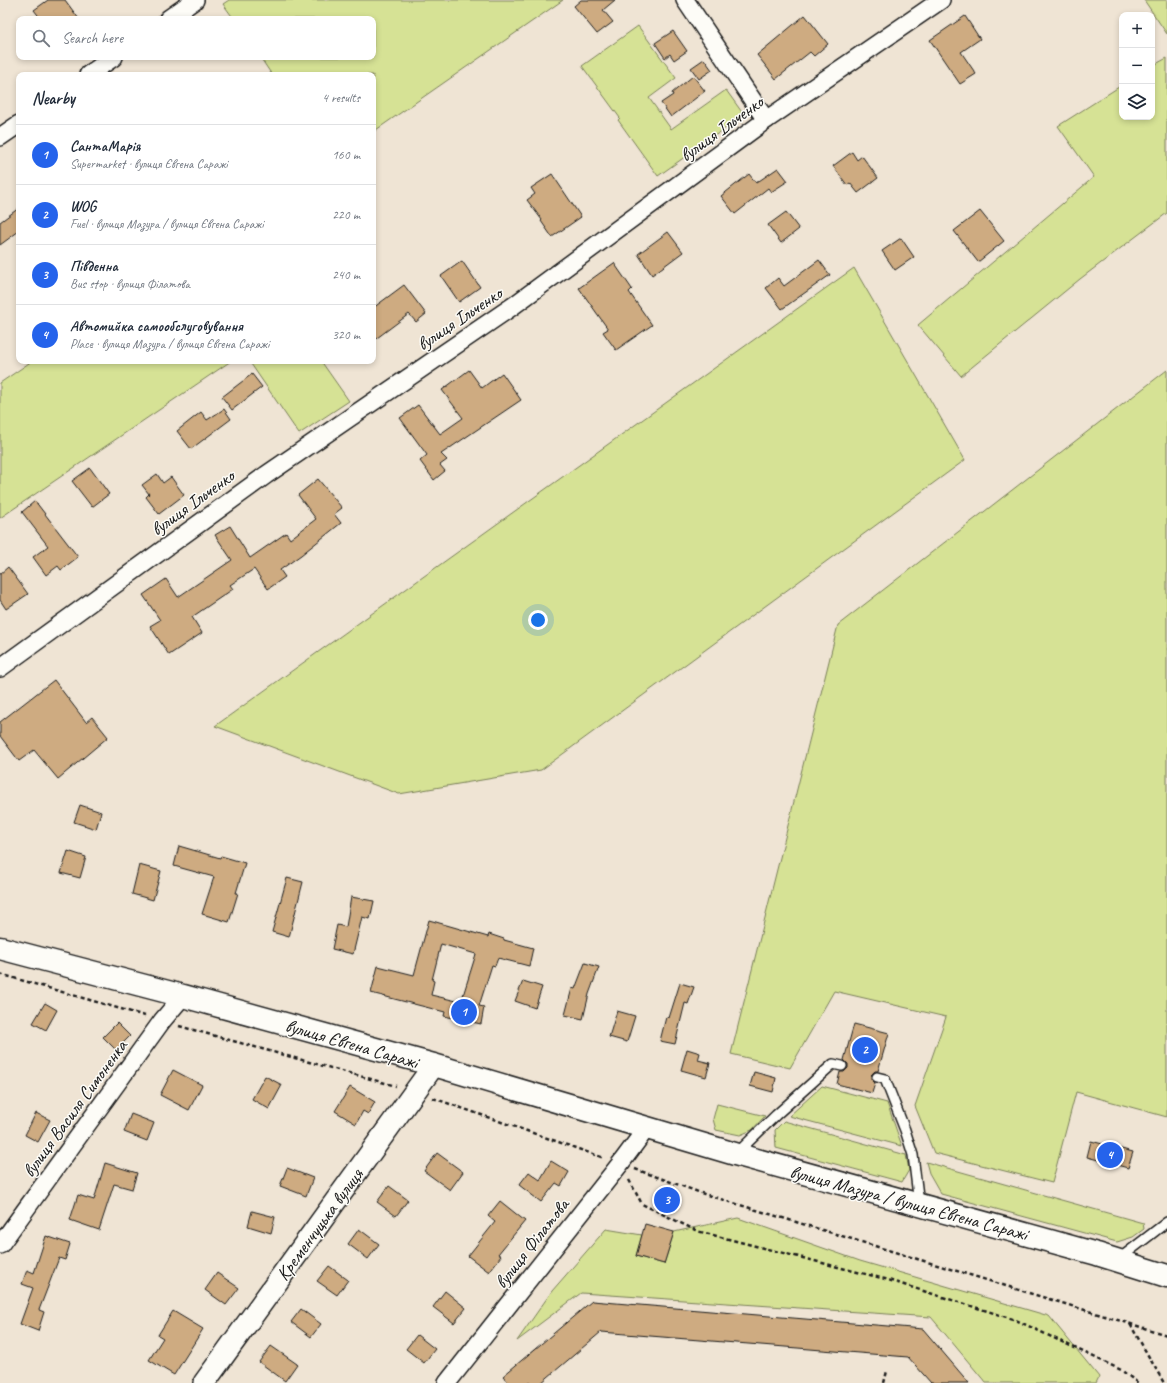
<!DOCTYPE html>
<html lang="en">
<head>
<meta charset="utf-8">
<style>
	body { margin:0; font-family:Caveat,sans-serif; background:#f2f2f3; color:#1f2937 }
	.controls { position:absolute; right:12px; top:12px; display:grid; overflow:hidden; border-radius:8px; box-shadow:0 2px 6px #0003 }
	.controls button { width:36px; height:36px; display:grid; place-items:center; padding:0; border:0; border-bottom:1px solid #e0e1e3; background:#fff; color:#1f2937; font:20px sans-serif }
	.you { position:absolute; left:538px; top:620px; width:14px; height:14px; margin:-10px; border:3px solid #fff; border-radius:50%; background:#1a73e8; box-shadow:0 0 0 6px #1a73e833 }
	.badge { display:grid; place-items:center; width:26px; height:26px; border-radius:50%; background:#2563eb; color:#fff; font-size:13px; font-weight:700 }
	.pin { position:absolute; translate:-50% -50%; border:2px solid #fff; box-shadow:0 1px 4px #0006 }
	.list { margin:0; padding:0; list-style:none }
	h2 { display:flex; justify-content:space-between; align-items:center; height:52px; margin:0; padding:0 16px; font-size:17px }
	h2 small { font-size:13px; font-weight:400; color:#747a83 }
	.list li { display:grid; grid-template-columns:26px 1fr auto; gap:12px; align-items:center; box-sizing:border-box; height:60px; padding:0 16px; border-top:1px solid #e0e1e3 }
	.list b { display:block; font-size:15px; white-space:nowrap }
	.list p { margin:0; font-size:13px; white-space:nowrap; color:#747a83 }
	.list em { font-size:13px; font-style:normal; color:#747a83 }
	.icon { flex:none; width:22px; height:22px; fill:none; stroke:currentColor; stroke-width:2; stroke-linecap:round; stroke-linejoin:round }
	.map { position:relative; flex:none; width:1167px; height:1383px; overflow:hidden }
	.search { position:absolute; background:#fff; box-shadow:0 2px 6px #0003; left:16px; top:16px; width:360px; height:44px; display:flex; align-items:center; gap:10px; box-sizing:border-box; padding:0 14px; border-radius:8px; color:#747a83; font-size:15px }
	.panel { position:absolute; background:#fff; box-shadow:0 2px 6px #0003; left:16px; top:72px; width:360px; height:292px; border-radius:8px }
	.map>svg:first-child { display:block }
	.green { fill:#d6e295; stroke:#797f58 }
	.building { fill:#ceab81; stroke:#1c1c1c; fill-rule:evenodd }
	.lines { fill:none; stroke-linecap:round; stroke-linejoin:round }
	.service-casing { stroke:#1c1c1c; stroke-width:12 }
	.minor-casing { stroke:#1c1c1c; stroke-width:20 }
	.tertiary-casing { stroke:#1c1c1c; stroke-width:24 }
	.secondary-casing { stroke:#1c1c1c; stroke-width:25 }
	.path { stroke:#1c1c1c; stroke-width:2.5; stroke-dasharray:4 3; stroke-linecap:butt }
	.service { stroke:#fdfcf7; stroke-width:9 }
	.minor { stroke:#fdfcf7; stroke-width:17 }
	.tertiary { stroke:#fdfcf7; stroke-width:21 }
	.secondary { stroke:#fdfcf7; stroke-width:22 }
	.labels { text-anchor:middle; stroke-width:3; stroke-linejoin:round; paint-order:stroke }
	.street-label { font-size:19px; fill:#1c1c1c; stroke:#fdfcf7 }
</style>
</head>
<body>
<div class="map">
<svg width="1167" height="1383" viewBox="0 0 1167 1383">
	<rect width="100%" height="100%" fill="#efe4d4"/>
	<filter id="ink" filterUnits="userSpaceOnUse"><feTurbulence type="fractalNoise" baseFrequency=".025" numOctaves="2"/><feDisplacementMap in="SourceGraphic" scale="8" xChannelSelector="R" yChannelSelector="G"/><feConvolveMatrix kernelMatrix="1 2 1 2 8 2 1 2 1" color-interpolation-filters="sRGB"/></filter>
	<g filter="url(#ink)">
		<!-- green -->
		<g class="green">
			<path d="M 229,0 L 563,0 L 373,132 L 373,75 L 272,75 L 260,57 L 373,57 L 373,19 L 234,19 L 223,4 Z"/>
			<path d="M 1144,0 L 1167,0 L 1167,34 Z"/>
			<path d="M 638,26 L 676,78 L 649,98 L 671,129 L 726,90 L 744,115 L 658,176 L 618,120 L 620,118 L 582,66 Z"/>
			<path d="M 1167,58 L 1167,213 L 1080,279 L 961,376 L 918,325 L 1094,177 L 1058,126 L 1122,85 L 1122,117 L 1152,117 L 1152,66 Z"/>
			<path d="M 854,268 L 965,460 L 541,770 L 399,794 L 215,726 Z"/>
			<path d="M 32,361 L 231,361 L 0,518 L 0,383 Z"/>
			<path d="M 249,361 L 321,361 L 349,401 L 299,434 Z"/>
			<path d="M 1167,370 L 1167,1117 L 1076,1092 L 1052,1183 L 934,1153 L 915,1106 L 946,1017 L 834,991 L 790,1068 L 731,1054 L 838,625 Z"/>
			<path d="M 822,1086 L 887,1103 L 902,1146 L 789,1116 Z"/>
			<path d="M 717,1104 L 765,1116 L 752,1130 L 740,1135 L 716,1130 L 713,1119 Z"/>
			<path d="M 784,1121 L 906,1155 L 909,1170 L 902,1182 L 776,1148 L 775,1130 Z"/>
			<path d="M 926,1162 L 1143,1223 L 1144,1229 L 1133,1237 L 1117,1242 L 941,1194 L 929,1173 Z"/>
			<path d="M 738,1218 L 860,1261 L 1049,1316 L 1099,1377 L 1096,1383 L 986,1383 L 931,1317 L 581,1293 L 517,1341 L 552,1291 L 606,1229 L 642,1235 L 636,1256 L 664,1264 L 674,1232 Z"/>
		</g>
		<!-- building -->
		<g class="building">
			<path d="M 48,0 L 65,0 L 79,19 L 41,19 L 34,10 Z"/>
			<path d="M 581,0 L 615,0 L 603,10 L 613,22 L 597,34 L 574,6 Z"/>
			<path d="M 805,15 L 828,44 L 814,56 L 810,52 L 776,79 L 757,55 Z"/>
			<path d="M 965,16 L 980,39 L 961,52 L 976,74 L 960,84 L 930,40 Z"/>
			<path d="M 673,31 L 687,51 L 674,60 L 670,54 L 665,58 L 655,43 Z"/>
			<path d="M 704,59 L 712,70 L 699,79 L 691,68 Z"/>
			<path d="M 693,76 L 705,91 L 671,117 L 661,103 L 673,95 L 672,93 Z"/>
			<path d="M 852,152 L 857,160 L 862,156 L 878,178 L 858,193 L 850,183 L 847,185 L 833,166 Z"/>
			<path d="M 778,168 L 788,181 L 771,192 L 768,188 L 735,214 L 721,196 L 749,174 L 756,183 Z"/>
			<path d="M 552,174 L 581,217 L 552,237 L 541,221 L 542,220 L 527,200 L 535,194 L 531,188 Z"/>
			<path d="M 19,208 L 19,231 L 0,245 L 0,222 Z"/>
			<path d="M 980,211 L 1004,241 L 978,262 L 954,231 Z"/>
			<path d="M 786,212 L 799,229 L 781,243 L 768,225 Z"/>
			<path d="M 668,232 L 683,252 L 652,275 L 638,254 Z"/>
			<path d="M 901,238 L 914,257 L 895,270 L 882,251 Z"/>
			<path d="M 819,260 L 830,275 L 782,309 L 766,288 L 778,278 L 784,286 Z"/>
			<path d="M 462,261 L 480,287 L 459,302 L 441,276 Z"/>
			<path d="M 614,263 L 632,289 L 629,292 L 652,325 L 616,350 L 603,332 L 608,329 L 579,288 Z"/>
			<path d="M 404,285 L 426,314 L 416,322 L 409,314 L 373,341 L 373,308 Z"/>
			<path d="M 469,370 L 482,388 L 502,373 L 521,400 L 441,454 L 447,460 L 440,465 L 445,471 L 434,480 L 420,461 L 427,455 L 400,418 L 418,405 L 440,434 L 463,418 L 442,390 Z"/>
			<path d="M 252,374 L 262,387 L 232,410 L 222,397 Z"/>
			<path d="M 224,409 L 231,419 L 191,449 L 177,431 L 201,412 L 207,420 Z"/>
			<path d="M 90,468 L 109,494 L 92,507 L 72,481 Z"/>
			<path d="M 157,474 L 163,483 L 171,477 L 184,495 L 159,514 L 146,497 L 149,494 L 142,485 Z"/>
			<path d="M 318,479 L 342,508 L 334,514 L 341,523 L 301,555 L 280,570 L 285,577 L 268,589 L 254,569 L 230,585 L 233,589 L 192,617 L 202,633 L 169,655 L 150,626 L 160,620 L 143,595 L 166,579 L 178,597 L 232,560 L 215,535 L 230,526 L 250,558 L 286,533 L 290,539 L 316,519 L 298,495 Z"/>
			<path d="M 35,501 L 78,557 L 61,570 L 58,566 L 46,575 L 33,557 L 48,546 L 22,512 Z"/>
			<path d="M 8,567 L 28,594 L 6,609 L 0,600 L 0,574 Z"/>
			<path d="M 54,680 L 86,722 L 92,717 L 108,737 L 58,779 L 34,750 L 19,761 L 0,736 L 0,722 Z"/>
			<path d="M 80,805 L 101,812 L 96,829 L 74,822 Z"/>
			<path d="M 179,846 L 220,858 L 221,856 L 245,863 L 236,893 L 238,893 L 229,922 L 202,914 L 214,877 L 174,866 Z"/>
			<path d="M 68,851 L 86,857 L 80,878 L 61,873 Z"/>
			<path d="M 139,865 L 161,871 L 153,900 L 132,894 Z"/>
			<path d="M 287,878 L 303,882 L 289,937 L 272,932 Z"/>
			<path d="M 351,897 L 374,901 L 370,919 L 362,917 L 353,954 L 332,949 L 337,925 L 346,927 Z"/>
			<path d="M 429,920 L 488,937 L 489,934 L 504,939 L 504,940 L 533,948 L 529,966 L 498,958 L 495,966 L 492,965 L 479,1006 L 484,1007 L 481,1024 L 444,1016 L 445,1012 L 371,993 L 378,966 L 414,975 ZM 441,944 L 476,954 L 461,1002 L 431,995 L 434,981 L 432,980 Z"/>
			<path d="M 585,963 L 599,967 L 589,994 L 583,1019 L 565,1015 L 572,988 L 575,989 Z"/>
			<path d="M 523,981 L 542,987 L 535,1008 L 515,1001 Z"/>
			<path d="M 680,983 L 694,987 L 688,1004 L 685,1003 L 675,1044 L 660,1041 L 666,1017 L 669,1018 Z"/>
			<path d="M 45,1003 L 57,1010 L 46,1030 L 33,1023 Z"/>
			<path d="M 617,1011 L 635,1016 L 627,1042 L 609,1037 Z"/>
			<path d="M 117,1023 L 130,1036 L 116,1050 L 103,1037 Z"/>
			<path d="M 854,1024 L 889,1033 L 878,1071 L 875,1071 L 871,1075 L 871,1079 L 875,1083 L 872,1093 L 837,1084 L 840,1072 L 844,1072 L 848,1068 L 848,1064 L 844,1060 Z"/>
			<path d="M 687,1049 L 700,1053 L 698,1060 L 710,1063 L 706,1077 L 681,1070 Z"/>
			<path d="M 173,1070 L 202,1085 L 189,1110 L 160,1095 Z"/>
			<path d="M 754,1072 L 776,1078 L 773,1092 L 750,1086 Z"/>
			<path d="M 265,1076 L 282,1085 L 269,1109 L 252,1099 Z"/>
			<path d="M 350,1087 L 375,1102 L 368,1114 L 363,1111 L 356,1124 L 335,1111 Z"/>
			<path d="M 36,1113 L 50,1120 L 38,1142 L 25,1135 Z"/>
			<path d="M 131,1114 L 154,1123 L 147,1141 L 124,1132 Z"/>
			<path d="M 1091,1141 L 1133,1152 L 1128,1168 L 1087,1157 Z"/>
			<path d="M 437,1153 L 463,1172 L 450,1190 L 424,1171 Z"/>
			<path d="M 551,1161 L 569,1172 L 561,1186 L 556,1183 L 541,1202 L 519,1185 L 529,1172 L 540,1180 Z"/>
			<path d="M 105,1163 L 137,1173 L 132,1189 L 114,1184 L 99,1230 L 70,1220 L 78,1195 L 94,1200 Z"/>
			<path d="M 287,1168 L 313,1178 L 306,1196 L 280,1186 Z"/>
			<path d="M 389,1186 L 408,1200 L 396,1216 L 377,1202 Z"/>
			<path d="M 500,1201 L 525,1221 L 498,1254 L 501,1256 L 489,1272 L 468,1256 L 495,1222 L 488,1216 Z"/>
			<path d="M 252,1211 L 275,1217 L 271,1233 L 248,1226 Z"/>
			<path d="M 645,1224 L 674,1232 L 664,1264 L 636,1256 Z"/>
			<path d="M 359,1229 L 379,1244 L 368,1259 L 348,1244 Z"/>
			<path d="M 46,1236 L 70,1244 L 65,1260 L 59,1258 L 39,1310 L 44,1312 L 38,1331 L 20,1324 L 33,1288 L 22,1284 L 27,1270 L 34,1273 Z"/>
			<path d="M 329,1266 L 348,1280 L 337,1295 L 317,1281 Z"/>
			<path d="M 217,1273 L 239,1288 L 226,1305 L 205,1290 Z"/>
			<path d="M 445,1291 L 466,1308 L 454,1323 L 433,1307 Z"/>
			<path d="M 592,1301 L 923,1329 L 969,1383 L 931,1383 L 908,1357 L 601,1332 L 541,1383 L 509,1383 L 503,1376 Z"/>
			<path d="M 301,1309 L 321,1324 L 311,1337 L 291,1322 Z"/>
			<path d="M 173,1311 L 203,1329 L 174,1375 L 149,1360 L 163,1338 L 158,1335 Z"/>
			<path d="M 417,1335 L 435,1349 L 424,1363 L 406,1349 Z"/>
			<path d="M 271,1346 L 297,1364 L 285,1381 L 259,1362 Z"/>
		</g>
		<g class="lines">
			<!-- service casing -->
			<g class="service-casing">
				<g id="service">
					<path d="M 877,1077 L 885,1079 L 905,1130 L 913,1155 L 919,1204"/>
					<path d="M 737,1153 L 776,1115 L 833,1064 L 842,1066"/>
					<path d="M 1119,1259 L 1167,1222"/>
				</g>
			</g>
			<!-- minor casing -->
			<g class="minor-casing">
				<g id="minor">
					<path d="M 685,0 L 766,120"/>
					<path d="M 168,19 L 195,0"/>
					<path d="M 88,75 L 114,57"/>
					<path d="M 0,137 L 19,124"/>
					<path d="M 0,668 L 266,475 L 513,306 L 766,120 L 941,0"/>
					<path d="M 0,1245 L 162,1021 L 183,996"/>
					<path d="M 447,1383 L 620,1164 L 646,1129"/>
				</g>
			</g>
			<!-- tertiary casing -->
			<g class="tertiary-casing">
				<path id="tertiary" d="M 204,1383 L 434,1065"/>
			</g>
			<!-- secondary casing -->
			<g class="secondary-casing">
				<path id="secondary" d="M 0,948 L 183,996 L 434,1065 L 735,1154 L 1097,1254 L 1167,1276"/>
			</g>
			<!-- path -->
			<g class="path">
				<path d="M 0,974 L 145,1016"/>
				<path d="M 179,1026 L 396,1086"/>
				<path d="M 433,1098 L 604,1158"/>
				<path d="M 635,1169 L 704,1194 L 1167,1335"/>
				<path d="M 629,1180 L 642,1204 L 697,1231 L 885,1279 L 1016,1320 L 1121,1370 L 1138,1383"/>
				<path d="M 1130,1324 L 1164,1383"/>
				<path d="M 884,1383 L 887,1371"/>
			</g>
			<!-- service -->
			<use href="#service" class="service"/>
			<!-- minor -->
			<use href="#minor" class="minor"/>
			<!-- tertiary -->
			<use href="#tertiary" class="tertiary"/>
			<!-- secondary -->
			<use href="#secondary" class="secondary"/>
		</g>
	</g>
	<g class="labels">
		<!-- street labels -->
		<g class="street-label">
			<text transform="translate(721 128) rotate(-36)" y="7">вулиця Ільченко</text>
			<text transform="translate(459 318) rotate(-34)" y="7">вулиця Ільченко</text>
			<text transform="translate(192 502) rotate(-36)" y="7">вулиця Ільченко</text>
			<text transform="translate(352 1043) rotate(16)" y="7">вулиця Євгена Саражі</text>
			<text transform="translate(74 1108) rotate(-54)" y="7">вулиця Василя Симоненка</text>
			<text transform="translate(909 1202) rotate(15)" y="7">вулиця Мазура / вулиця Євгена Саражі</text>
			<text transform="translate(319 1224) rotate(-54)" y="7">Кременчуцька вулиця</text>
			<text transform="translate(531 1243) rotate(-52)" y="7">вулиця Філатова</text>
		</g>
	</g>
</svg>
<div class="controls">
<button>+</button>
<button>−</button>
<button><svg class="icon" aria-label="layers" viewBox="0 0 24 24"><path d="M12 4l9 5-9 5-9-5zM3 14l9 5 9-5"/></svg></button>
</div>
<div class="you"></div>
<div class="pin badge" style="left:464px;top:1012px">1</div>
<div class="pin badge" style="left:865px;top:1050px">2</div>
<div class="pin badge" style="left:667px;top:1200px">3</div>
<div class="pin badge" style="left:1110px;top:1155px">4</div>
<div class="search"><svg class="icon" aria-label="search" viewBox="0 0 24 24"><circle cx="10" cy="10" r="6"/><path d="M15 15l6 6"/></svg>Search here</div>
<section class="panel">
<h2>Nearby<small>4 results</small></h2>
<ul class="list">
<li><span class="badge">1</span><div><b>СантаМарія</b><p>Supermarket · вулиця Євгена Саражі</p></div><em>160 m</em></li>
<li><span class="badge">2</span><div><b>WOG</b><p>Fuel · вулиця Мазура / вулиця Євгена Саражі</p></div><em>220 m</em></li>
<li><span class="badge">3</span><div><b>Південна</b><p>Bus stop · вулиця Філатова</p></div><em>240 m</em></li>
<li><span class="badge">4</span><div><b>Автомийка самообслуговування</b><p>Place · вулиця Мазура / вулиця Євгена Саражі</p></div><em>320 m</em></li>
</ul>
</section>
</div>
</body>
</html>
